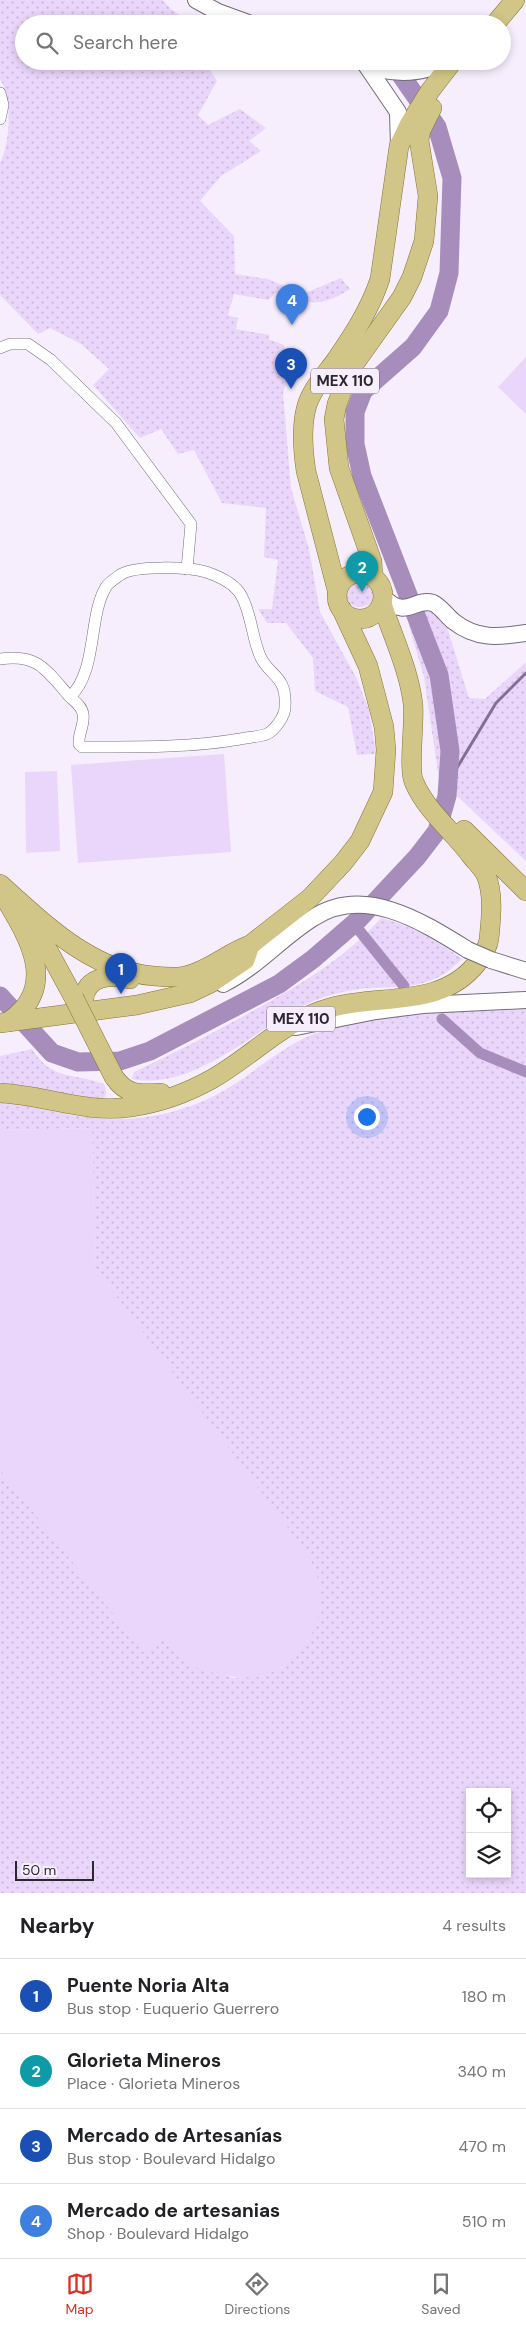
<!DOCTYPE html>
<html lang="en">
<head>
<meta charset="utf-8">
<style>
	body { margin:0; font-family:"DM Sans",sans-serif; background:#f6f6f6; color:#202124 }
	.controls { position:absolute; right:15px; bottom:15px; display:grid; overflow:hidden; border-radius:0px; box-shadow:0 2px 8px #0003 }
	.controls button { width:45px; height:45px; display:grid; place-items:center; padding:0; border:0; border-bottom:1px solid #e0e0e0; background:#fff; color:#202124; font:25px sans-serif }
	.scale { position:absolute; left:15px; bottom:12px; width:79px; box-sizing:border-box; padding-left:5px; border:2px solid #2b282d; border-top:0; font-size:14px; line-height:18px; white-space:nowrap; color:#2b282d; -webkit-text-stroke:4px #f6eefd; paint-order:stroke }
	.you { position:absolute; left:366px; top:1116px; width:18px; height:18px; margin:-12px; border:4px solid #fff; border-radius:50%; background:#1a73e8; box-shadow:0 0 0 8px #1a73e833 }
	.badge { display:grid; place-items:center; width:32px; height:32px; border-radius:50%; background:#d93025; color:#fff; font-size:16px; font-weight:700 }
	.pin { position:absolute; translate:-50% -41px; filter:drop-shadow(0 1px 2px #0008) }
	.pin::after { content:''; position:absolute; top:26px; width:18px; height:15px; background:inherit; clip-path:polygon(0 0,100% 0,50% 100%) }
	.list { margin:0; padding:0; list-style:none }
	h2 { display:flex; justify-content:space-between; align-items:center; height:65px; margin:0; padding:0 20px; font-size:21px }
	h2 small { font-size:16px; font-weight:400; color:#757577 }
	.list li { display:grid; grid-template-columns:32px 1fr auto; gap:15px; align-items:center; box-sizing:border-box; height:75px; padding:0 20px; border-top:1px solid #e0e0e0 }
	.list b { display:block; font-size:19px; white-space:nowrap }
	.list p { margin:0; font-size:16px; white-space:nowrap; color:#757577 }
	.list em { font-size:16px; font-style:normal; color:#757577 }
	.icon { flex:none; width:28px; height:28px; fill:none; stroke:currentColor; stroke-width:2; stroke-linecap:round; stroke-linejoin:round }
	.map { position:relative; flex:none; width:526px; height:1893px; overflow:hidden }
	.search { position:absolute; background:#fff; box-shadow:0 2px 8px #0003; left:15px; right:15px; top:15px; height:55px; display:flex; align-items:center; gap:12px; box-sizing:border-box; padding:0 18px; border-radius:28px; color:#757577; font-size:19px }
	.sheet { height:365px; background:#fff }
	nav { display:flex; justify-content:space-around; align-items:center; box-sizing:border-box; height:70px; border-top:1px solid #e0e0e0; background:#fff; font-size:14px; color:#757577 }
	nav a { display:grid; justify-items:center; gap:2px }
	nav .on { color:#d93025 }
	.map>svg:first-child { display:block }
	.green { fill:url(#green-dots); fill-rule:evenodd }
	.pitch { fill:#ead5fb }
	.lines { fill:none; stroke-linecap:round; stroke-linejoin:round }
	.stream { stroke:#826f91; stroke-width:3 }
	.canal { stroke:#a78dbc; stroke-width:11 }
	.river { stroke:#a78dbc; stroke-width:19 }
	.street-casing { stroke:#736c79; stroke-width:12 }
	.secondary-casing { stroke:#736c79; stroke-width:18 }
	.primary-casing { stroke:#837634; stroke-width:20 }
	.street { stroke:#fff; stroke-width:11 }
	.secondary { stroke:#fff; stroke-width:16 }
	.primary { stroke:#d1c687; stroke-width:19 }
	.secondary-bridge-casing { stroke:#736c79; stroke-width:18; stroke-linecap:butt }
	.primary-bridge-casing { stroke:#837634; stroke-width:20; stroke-linecap:butt }
	.secondary-bridge { stroke:#fff; stroke-width:16 }
	.primary-bridge { stroke:#d1c687; stroke-width:19 }
	.labels { text-anchor:middle; stroke-width:4; stroke-linejoin:round; paint-order:stroke }
	.shield { fill:#f6eefd; stroke:#68636b; stroke-width:1 }
	.shield-label { font-size:15px; font-weight:bold; fill:#2b282d }
</style>
</head>
<body>
<div class="map">
<svg width="526" height="1893" viewBox="0 0 526 1893">
	<defs>
		<pattern id="green-dots" width="8" height="8" patternUnits="userSpaceOnUse" patternTransform="scale(1.25)"><rect width="8" height="8" fill="#ead5fb"/><path d="M2 2h.1M6 6h.1" fill="none" stroke="#c9b7d7" stroke-width="1.8" stroke-linecap="round"/></pattern>
	</defs>
	<rect width="100%" height="100%" fill="#f6eefd"/>
	<!-- green -->
	<g class="green">
		<path d="M 0,0 L 163,0 L 171,9 L 193,24 L 24,24 L 24,61 L 213,61 L 209,69 L 217,81 L 198,115 L 208,125 L 240,109 L 266,128 L 249,141 L 261,151 L 221,176 L 200,201 L 234,236 L 235,274 L 268,279 L 303,294 L 341,278 L 350,289 C 319,309 310,303 276,293 L 268,300 L 234,294 L 228,315 L 238,318 L 236,329 L 270,335 L 268,339 L 284,345 L 290,373 L 283,392 L 291,488 L 309,549 L 320,612 L 357,679 L 369,710 L 376,754 L 357,755 L 348,707 L 315,691 L 313,658 L 286,623 L 267,623 L 258,609 L 272,609 L 278,560 L 264,557 L 266,508 L 222,503 L 194,450 L 178,454 L 161,429 L 140,438 L 93,385 L 109,369 L 81,344 L 50,328 L 38,334 L 0,295 L 0,163 C 10,144 13,99 0,79 Z"/>
		<circle cx="360" cy="591" r="16"/>
		<path d="M 432,609 L 447,627 L 469,698 L 485,699 L 526,662 L 526,861 L 439,779 L 424,677 L 409,626 L 411,616 Z"/>
		<path d="M 381,918 C 411,925 437,941 462,959 C 453,967 444,976 432,980 C 410,989 383,986 360,989 C 344,991 324,996 309,1003 C 255,1028 196,1091 132,1079 L 134,1072 C 173,1054 211,1034 249,1013 C 296,987 345,959 381,918 Z"/>
		<path d="M 526,1009 L 526,1893 L 0,1893 L 0,1467 L 185,1662 L 233,1678 L 260,1676 L 283,1667 L 311,1561 L 95,1268 L 92,1128 L 0,1130 L 0,1101 C 31,1105 62,1115 93,1118 C 132,1123 179,1114 214,1096 C 252,1077 280,1045 320,1032 C 386,1010 458,1012 526,1009 ZM 470,1792 L 507,1792 L 507,1874 L 470,1874 Z"/>
		<path d="M 32,1049 C 53,1082 73,1072 104,1084 C 107,1091 107,1095 102,1101 L 0,1082 L 0,1056 Z"/>
	</g>
	<!-- pitch -->
	<g class="pitch">
		<path d="M 526,357 L 526,414 L 498,387 Z"/>
		<path d="M 224,754 L 231,852 L 78,863 L 71,765 Z"/>
		<path d="M 57,771 L 60,851 L 26,853 L 25,772 Z"/>
		<path d="M 92,1128 L 95,1268 L 300,1544 C 307,1554 313,1563 317,1575 C 331,1617 303,1667 260,1676 C 244,1679 229,1677 214,1673 C 205,1670 194,1668 185,1662 C 177,1657 170,1648 163,1641 L 143,1652 L 0,1470 L 0,1130 Z"/>
	</g>
	<g class="lines">
		<!-- stream -->
		<path class="stream" d="M 449,781 L 496,703 L 526,673"/>
		<!-- canal -->
		<g class="canal">
			<path d="M 354,924 L 404,986"/>
			<path d="M 442,1019 L 480,1053 L 526,1072"/>
		</g>
		<!-- river -->
		<path class="river" d="M 0,996 L 52,1053 L 78,1062 L 120,1061 L 150,1051 L 279,984 L 313,959 L 358,920 L 417,857 L 437,831 L 447,796 L 450,751 L 439,675 L 362,476 L 355,444 L 355,412 L 363,391 L 413,347 L 439,311 L 449,273 L 452,178 L 437,127 L 394,65"/>
		<!-- street casing -->
		<g class="street-casing">
			<g id="street">
				<path d="M 0,93 L 3,105 L 0,119"/>
				<path d="M 0,348 L 10,344 L 28,344 L 51,360 L 116,423 L 191,524 L 187,569"/>
				<path d="M 0,659 C 38,653 47,671 69,696 C 74,701 82,706 83,714 C 85,725 78,733 79,744 L 82,747 C 136,747 188,748 240,739 C 248,737 259,737 267,734 C 275,730 285,716 285,707 C 287,676 271,677 261,658 C 252,639 252,616 242,597 C 236,584 218,576 206,572 C 189,567 134,565 120,575 C 116,578 108,583 106,587 C 88,616 98,670 70,697"/>
			</g>
		</g>
		<!-- secondary casing -->
		<g class="secondary-casing">
			<g id="secondary">
				<path d="M 196,0 L 218,12 L 251,24"/>
				<path d="M 362,62 C 385,75 422,76 444,61"/>
				<path d="M 366,65 L 398,112 L 399,146"/>
				<path d="M 384,598 C 407,620 414,597 433,603 C 440,606 447,616 453,621 C 477,640 498,637 526,633"/>
				<path d="M 491,960 L 526,971"/>
				<path d="M 223,984 C 257,967 281,938 313,918 C 364,884 423,922 468,950"/>
				<path d="M 296,1027 L 376,1011 L 423,1005 L 526,1000"/>
			</g>
		</g>
		<!-- primary casing -->
		<g class="primary-casing">
			<g id="primary">
				<path d="M 495,24 L 515,0"/>
				<circle cx="360" cy="596" r="23"/>
				<path d="M 373,576 L 372,561 L 339,468 L 334,419 L 337,404 L 350,370 L 402,297 L 412,277 L 424,241 L 428,196 L 419,140 L 421,130 L 432,108"/>
				<path d="M 337,590 L 306,471 C 303,451 301,429 306,409 C 310,391 325,375 336,360 C 354,334 370,309 380,279 L 399,146 L 409,125 L 430,91 L 453,61"/>
				<path d="M 464,830 L 526,891"/>
				<path d="M 0,884 C 45,924 91,971 154,976 C 164,977 175,978 185,976 C 209,971 227,953 250,945"/>
				<path d="M 2,893 C 27,935 61,986 8,1022"/>
				<path d="M 31,919 L 74,998"/>
				<path d="M 84,999 C 86,976 111,974 130,979"/>
				<path d="M 0,1023 L 137,1005 L 190,993 L 211,983 L 245,960 L 250,945 L 310,898 L 343,863 L 360,841 L 383,792 L 386,750 L 384,727 L 368,666 L 342,610"/>
				<path d="M 114,1077 C 127,1096 140,1094 161,1093"/>
				<path d="M 0,1093 C 45,1095 86,1114 131,1107 C 159,1103 187,1093 212,1079 C 256,1054 281,1021 333,1007 C 382,994 442,1008 477,963 C 482,955 488,948 489,939 C 491,919 494,894 486,875 C 483,869 477,863 472,857 C 453,831 427,812 414,782 C 408,769 415,722 413,704 C 409,670 393,637 382,604"/>
			</g>
		</g>
		<!-- street -->
		<use href="#street" class="street"/>
		<!-- secondary -->
		<use href="#secondary" class="secondary"/>
		<!-- primary -->
		<use href="#primary" class="primary"/>
		<!-- secondary-bridge casing -->
		<g class="secondary-bridge-casing">
			<path id="secondary-bridge" d="M 468,950 L 491,960"/>
		</g>
		<!-- primary-bridge casing -->
		<g class="primary-bridge-casing">
			<path id="primary-bridge" d="M 74,998 L 114,1077"/>
		</g>
		<!-- secondary-bridge -->
		<use href="#secondary-bridge" class="secondary-bridge"/>
		<!-- primary-bridge -->
		<use href="#primary-bridge" class="primary-bridge"/>
	</g>
	<g class="labels">
		<!-- shield labels -->
		<g class="shield">
			<rect x="311" y="368.5" width="68" height="25" rx="4"/>
			<rect x="267" y="1006.5" width="68" height="25" rx="4"/>
		</g>
		<g class="shield-label">
			<text x="345" y="386">MEX 110</text>
			<text x="301" y="1024">MEX 110</text>
		</g>
	</g>
</svg>
<div class="controls">
<button><svg class="icon" aria-label="locate" viewBox="0 0 24 24"><circle cx="12" cy="12" r="6"/><path d="M12 2v4M12 18v4M2 12h4M18 12h4"/></svg></button>
<button><svg class="icon" aria-label="layers" viewBox="0 0 24 24"><path d="M12 4l9 5-9 5-9-5zM3 14l9 5 9-5"/></svg></button>
</div>
<div class="scale">50 m</div>
<div class="you"></div>
<div class="pin badge" style="left:121px;top:994px;background:#1a4fb4">1</div>
<div class="pin badge" style="left:362px;top:592px;background:#0f9aa8">2</div>
<div class="pin badge" style="left:291px;top:389px;background:#1a4fb4">3</div>
<div class="pin badge" style="left:292px;top:325px;background:#3f7fe0">4</div>
<div class="search"><svg class="icon" aria-label="search" viewBox="0 0 24 24"><circle cx="10" cy="10" r="6"/><path d="M15 15l6 6"/></svg>Search here</div>
</div>
<section class="sheet">
<h2>Nearby<small>4 results</small></h2>
<ul class="list">
<li><span class="badge" style="background:#1a4fb4">1</span><div><b>Puente Noria Alta</b><p>Bus stop · Euquerio Guerrero</p></div><em>180 m</em></li>
<li><span class="badge" style="background:#0f9aa8">2</span><div><b>Glorieta Mineros</b><p>Place · Glorieta Mineros</p></div><em>340 m</em></li>
<li><span class="badge" style="background:#1a4fb4">3</span><div><b>Mercado de Artesanías</b><p>Bus stop · Boulevard Hidalgo</p></div><em>470 m</em></li>
<li><span class="badge" style="background:#3f7fe0">4</span><div><b>Mercado de artesanias</b><p>Shop · Boulevard Hidalgo</p></div><em>510 m</em></li>
</ul>
</section>
<nav>
<a class="on"><svg class="icon" aria-label="map" viewBox="0 0 24 24"><path d="M3 6l6-2 6 2 6-2v14l-6 2-6-2-6 2zM9 4v14M15 6v14"/></svg>Map</a>
<a><svg class="icon" aria-label="directions" viewBox="0 0 24 24"><path d="M12 3l9 9-9 9-9-9zM9 14v-3h6M13 9l2 2-2 2"/></svg>Directions</a>
<a><svg class="icon" aria-label="saved" viewBox="0 0 24 24"><path d="M7 4h10v16l-5-4-5 4z"/></svg>Saved</a>
</nav>
</body>
</html>
